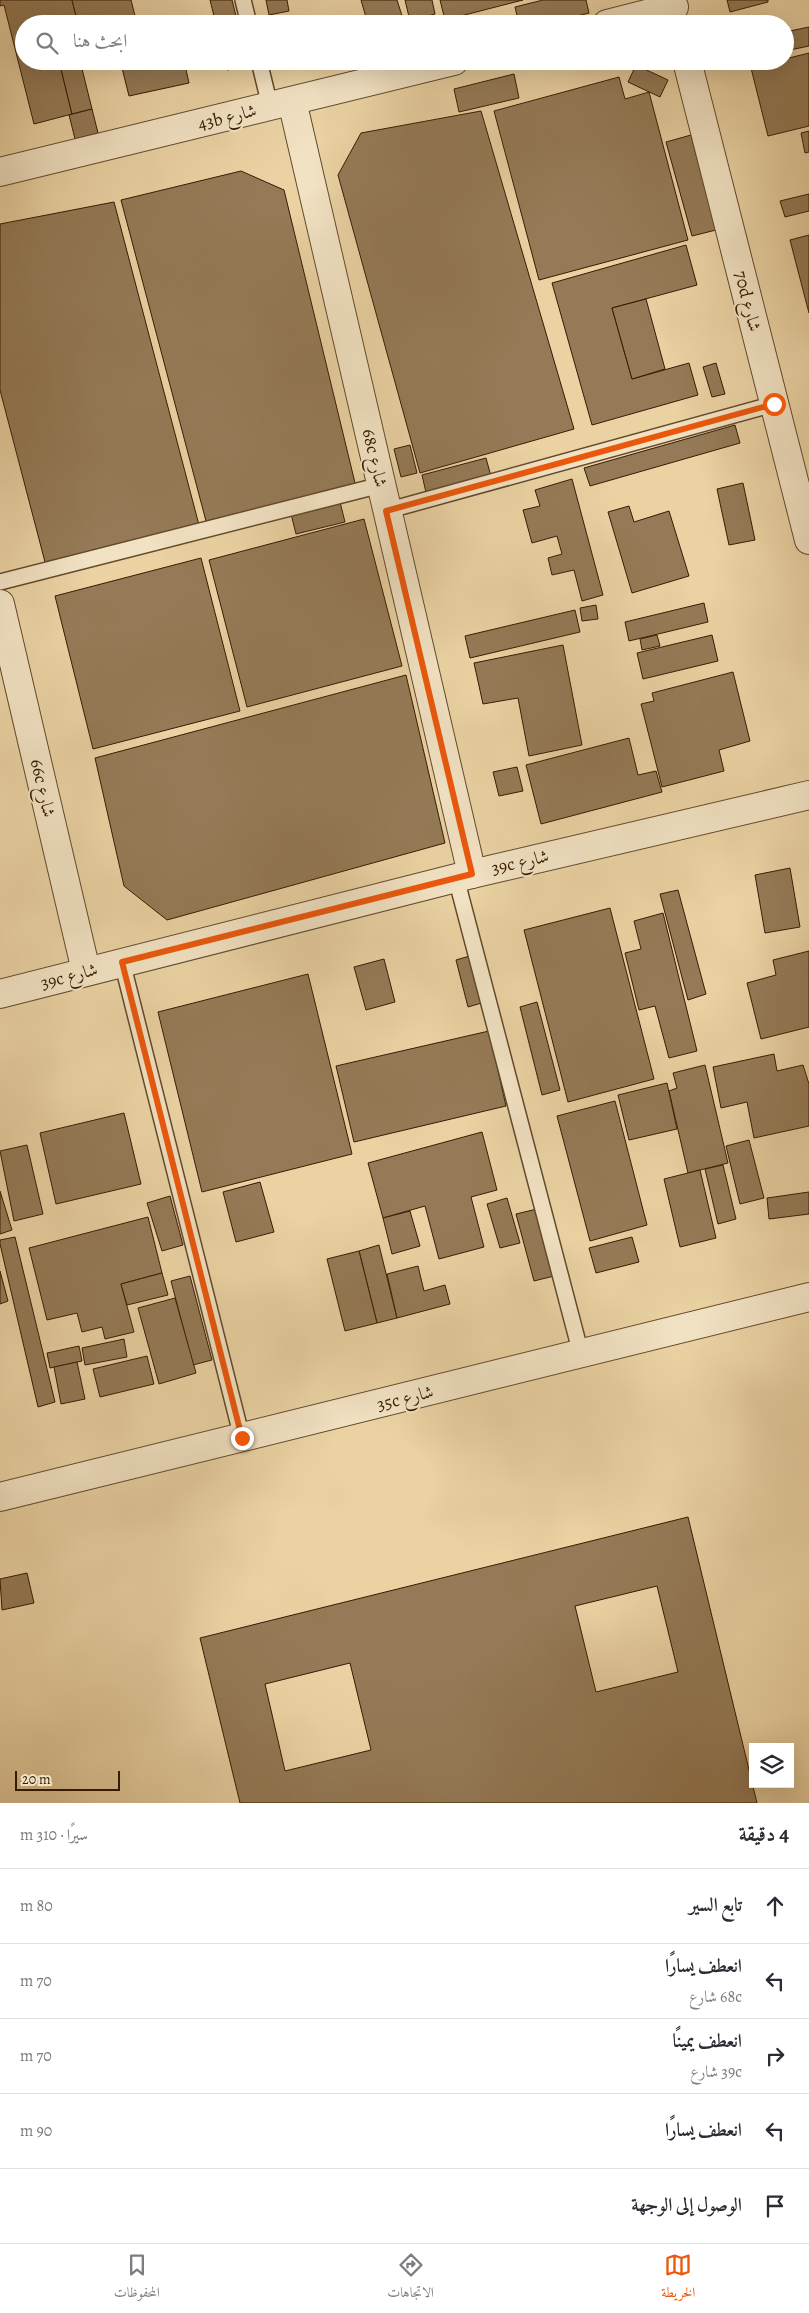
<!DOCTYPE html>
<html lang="ar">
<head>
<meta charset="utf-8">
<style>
	body { margin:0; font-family:Alegreya,Amiri,serif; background:#f2f2f3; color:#2b2b33; direction:rtl }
	.controls { position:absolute; right:15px; bottom:15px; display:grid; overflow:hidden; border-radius:0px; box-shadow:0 5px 20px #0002 }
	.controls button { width:45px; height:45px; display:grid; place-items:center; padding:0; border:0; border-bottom:1px solid #e1e1e2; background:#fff; color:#2b2b33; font:25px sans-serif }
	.scale { position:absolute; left:15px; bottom:12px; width:105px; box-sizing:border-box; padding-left:5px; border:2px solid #371b03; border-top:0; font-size:14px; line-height:18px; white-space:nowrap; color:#371b03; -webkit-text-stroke:4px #f1e2c3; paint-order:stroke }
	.stop { position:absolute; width:15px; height:15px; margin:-11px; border:4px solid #ea580c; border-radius:50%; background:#fff }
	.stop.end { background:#ea580c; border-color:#fff; box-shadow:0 1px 5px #0008 }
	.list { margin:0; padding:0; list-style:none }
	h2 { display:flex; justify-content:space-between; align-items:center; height:65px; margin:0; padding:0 20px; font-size:21px }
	h2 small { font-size:16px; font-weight:400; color:#7c7c81 }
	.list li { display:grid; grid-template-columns:32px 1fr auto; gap:15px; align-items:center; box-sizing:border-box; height:75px; padding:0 20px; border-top:1px solid #e1e1e2 }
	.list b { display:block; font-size:19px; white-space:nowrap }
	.list p { margin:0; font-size:16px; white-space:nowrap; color:#7c7c81 }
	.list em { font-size:16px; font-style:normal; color:#7c7c81 }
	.icon { flex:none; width:28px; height:28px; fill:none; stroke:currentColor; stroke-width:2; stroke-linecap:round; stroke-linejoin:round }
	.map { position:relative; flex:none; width:809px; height:1803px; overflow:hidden; direction:ltr }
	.search { position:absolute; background:#fff; box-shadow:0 5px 20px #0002; left:15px; right:15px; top:15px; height:55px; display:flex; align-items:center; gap:12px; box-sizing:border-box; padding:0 18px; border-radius:28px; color:#7c7c81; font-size:19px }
	.sheet { height:440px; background:#fff }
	nav { display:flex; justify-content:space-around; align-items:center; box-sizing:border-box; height:70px; border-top:1px solid #e1e1e2; background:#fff; font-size:14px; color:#7c7c81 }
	nav a { display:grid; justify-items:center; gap:2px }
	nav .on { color:#ea580c }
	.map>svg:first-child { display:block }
	.building { fill:#947a56; stroke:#371b03; fill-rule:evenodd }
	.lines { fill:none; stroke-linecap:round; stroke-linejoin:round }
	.service-casing { stroke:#64492b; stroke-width:18 }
	.minor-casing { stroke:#64492b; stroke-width:30 }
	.service { stroke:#f1e2c3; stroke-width:15 }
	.minor { stroke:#f1e2c3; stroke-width:28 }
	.route { stroke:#ea580c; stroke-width:6 }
	.labels { text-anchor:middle; stroke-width:4; stroke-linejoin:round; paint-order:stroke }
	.street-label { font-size:18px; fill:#371b03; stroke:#f1e2c3 }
</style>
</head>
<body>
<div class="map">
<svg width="809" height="1803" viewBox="0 0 809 1803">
	<rect width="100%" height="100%" fill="#ead2a3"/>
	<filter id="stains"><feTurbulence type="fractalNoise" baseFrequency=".004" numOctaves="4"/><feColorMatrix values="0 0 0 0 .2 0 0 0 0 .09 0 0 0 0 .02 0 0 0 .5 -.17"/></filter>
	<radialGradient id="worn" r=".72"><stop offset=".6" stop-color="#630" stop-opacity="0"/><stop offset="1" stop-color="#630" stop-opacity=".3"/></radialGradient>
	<!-- building -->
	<g class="building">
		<path d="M 0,0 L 72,0 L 78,24 L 24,24 L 24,61 L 59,61 L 72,114 L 34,124 L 4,5 L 0,6 Z"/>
		<path d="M 72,0 L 131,0 L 137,24 L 78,24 Z"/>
		<path d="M 210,0 L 232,0 L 238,24 L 216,24 Z"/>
		<path d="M 266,0 L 287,0 L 289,11 L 269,15 Z"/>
		<path d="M 361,0 L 397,0 L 403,19 L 388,24 L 368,24 Z"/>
		<path d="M 405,0 L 432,0 L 435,14 L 410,21 Z"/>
		<path d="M 440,0 L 523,0 L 445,20 Z"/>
		<path d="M 543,0 L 586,0 L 589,13 L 546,24 L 519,24 L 515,7 Z"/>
		<path d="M 727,0 L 768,0 L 768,2 L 730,12 Z"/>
		<path d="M 809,27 L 809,46 L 785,51 L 785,32 Z"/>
		<path d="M 809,53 L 809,126 L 768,136 L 751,68 L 785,61 L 785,59 Z"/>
		<path d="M 59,61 L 80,61 L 92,109 L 72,114 Z"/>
		<path d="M 152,61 L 184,61 L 189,83 L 129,96 L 122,68 Z"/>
		<path d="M 225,61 L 247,61 L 248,66 L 227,70 Z"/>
		<path d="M 636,65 L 668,80 L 660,97 L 628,82 Z"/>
		<path d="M 514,74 L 519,98 L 459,112 L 454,89 Z"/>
		<path d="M 619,77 L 625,99 L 649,92 L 688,240 L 539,280 L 494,111 Z"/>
		<path d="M 92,109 L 98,133 L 75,139 L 69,115 Z"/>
		<path d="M 481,111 L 574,429 L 420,473 L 338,175 L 361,133 Z"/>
		<path d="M 809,131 L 809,152 L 805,153 L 801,133 Z"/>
		<path d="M 691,135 L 716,230 L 692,236 L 666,142 Z"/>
		<path d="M 241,171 L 284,190 L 356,487 L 206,521 L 121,200 Z"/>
		<path d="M 809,194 L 809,211 L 785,217 L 780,201 Z"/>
		<path d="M 114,202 L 199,525 L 45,562 L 0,390 L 0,224 Z"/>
		<path d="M 809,235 L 809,313 L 790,240 Z"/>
		<path d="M 686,245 L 697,285 L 612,308 L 632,379 L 689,363 L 698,395 L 592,425 L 552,283 Z"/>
		<path d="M 646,299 L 665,369 L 632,379 L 612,308 Z"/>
		<path d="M 716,363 L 725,394 L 712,397 L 703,367 Z"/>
		<path d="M 735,425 L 740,443 L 590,486 L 584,468 Z"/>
		<path d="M 410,445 L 417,473 L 401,477 L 394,449 Z"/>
		<path d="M 486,458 L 492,480 L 427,497 L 422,475 Z"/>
		<path d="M 572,479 L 603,595 L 582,601 L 574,570 L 552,575 L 548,558 L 562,554 L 557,536 L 532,543 L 523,510 L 540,506 L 535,490 Z"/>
		<path d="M 743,483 L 755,540 L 729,545 L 717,489 Z"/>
		<path d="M 339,498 L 345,522 L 296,534 L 290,510 Z"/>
		<path d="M 629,506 L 634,522 L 669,511 L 689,576 L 632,593 L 608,512 Z"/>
		<path d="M 364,519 L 402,666 L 247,707 L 209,560 Z"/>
		<path d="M 201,558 L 240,711 L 93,749 L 55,596 Z"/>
		<path d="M 704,603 L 708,622 L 629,641 L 625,622 Z"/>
		<path d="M 596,605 L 598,619 L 582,621 L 580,608 Z"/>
		<path d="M 575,610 L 580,632 L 470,658 L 465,636 Z"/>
		<path d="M 657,635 L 660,646 L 642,650 L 640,639 Z"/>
		<path d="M 712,635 L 718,661 L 643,679 L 637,653 Z"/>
		<path d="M 563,645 L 582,745 L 529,756 L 518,698 L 483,704 L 474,663 Z"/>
		<path d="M 733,672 L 750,741 L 719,750 L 724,771 L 662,787 L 641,704 L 654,701 L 652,693 Z"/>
		<path d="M 406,675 L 445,843 L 167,920 L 124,886 L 95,758 Z"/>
		<path d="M 629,738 L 638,775 L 656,771 L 662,792 L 541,824 L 526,765 Z"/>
		<path d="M 517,767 L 523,791 L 499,796 L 493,772 Z"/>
		<path d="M 790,868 L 800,927 L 765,933 L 755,875 Z"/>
		<path d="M 678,890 L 706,994 L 688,1000 L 660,894 Z"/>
		<path d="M 610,908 L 654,1079 L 568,1102 L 524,930 Z"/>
		<path d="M 663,913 L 697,1051 L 669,1058 L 655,1006 L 639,1010 L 625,953 L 641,949 L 634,921 Z"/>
		<path d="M 809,951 L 809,1027 L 761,1039 L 747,983 L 776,975 L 773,960 Z"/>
		<path d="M 473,955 L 485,1002 L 468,1007 L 456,960 Z"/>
		<path d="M 384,959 L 395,1002 L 366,1010 L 354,967 Z"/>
		<path d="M 308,974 L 352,1154 L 202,1192 L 158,1012 Z"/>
		<path d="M 537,1002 L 560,1090 L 542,1095 L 520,1007 Z"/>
		<path d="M 489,1031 L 506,1106 L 354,1142 L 336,1066 Z"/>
		<path d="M 774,1054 L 777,1071 L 803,1065 L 809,1084 L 809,1126 L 754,1138 L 747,1102 L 721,1108 L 713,1067 Z"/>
		<path d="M 705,1065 L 728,1163 L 688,1173 L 669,1091 L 677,1088 L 673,1073 Z"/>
		<path d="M 667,1083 L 677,1129 L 629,1140 L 618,1095 Z"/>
		<path d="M 615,1101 L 647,1225 L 590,1241 L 557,1116 Z"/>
		<path d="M 124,1113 L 141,1184 L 56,1204 L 40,1133 Z"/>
		<path d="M 482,1132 L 497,1190 L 471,1197 L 484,1247 L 439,1259 L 425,1206 L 383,1218 L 368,1163 Z"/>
		<path d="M 749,1140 L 764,1198 L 740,1204 L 726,1146 Z"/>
		<path d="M 27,1145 L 43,1214 L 14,1221 L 0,1151 Z"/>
		<path d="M 723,1165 L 736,1219 L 718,1224 L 705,1169 Z"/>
		<path d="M 700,1170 L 716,1238 L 680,1247 L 664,1179 Z"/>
		<path d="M 260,1182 L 274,1232 L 236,1242 L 223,1192 Z"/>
		<path d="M 0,1191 L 12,1230 L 0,1234 Z"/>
		<path d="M 809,1192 L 809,1214 L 769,1219 L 767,1198 Z"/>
		<path d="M 170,1196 L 183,1245 L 162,1251 L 147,1203 Z"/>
		<path d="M 507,1198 L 520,1243 L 500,1248 L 487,1204 Z"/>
		<path d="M 537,1209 L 554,1276 L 534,1281 L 516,1214 Z"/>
		<path d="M 410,1211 L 420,1246 L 392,1254 L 383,1218 Z"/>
		<path d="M 148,1217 L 162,1273 L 121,1284 L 134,1332 L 105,1339 L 102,1327 L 82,1332 L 77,1313 L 47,1320 L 29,1248 Z"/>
		<path d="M 15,1237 L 55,1402 L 38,1407 L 0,1244 L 0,1240 Z"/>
		<path d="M 632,1237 L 639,1262 L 596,1273 L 589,1248 Z"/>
		<path d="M 379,1245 L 397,1318 L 377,1323 L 359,1251 Z"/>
		<path d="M 359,1251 L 377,1323 L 345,1331 L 327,1259 Z"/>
		<path d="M 418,1266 L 424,1291 L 445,1285 L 450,1304 L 397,1318 L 387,1274 Z"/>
		<path d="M 0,1271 L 8,1301 L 0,1304 Z"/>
		<path d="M 162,1273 L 168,1295 L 127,1305 L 121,1284 Z"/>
		<path d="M 190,1276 L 212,1360 L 193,1365 L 171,1281 Z"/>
		<path d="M 175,1298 L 196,1373 L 159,1384 L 138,1308 Z"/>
		<path d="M 124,1339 L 127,1357 L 85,1365 L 82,1348 Z"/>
		<path d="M 79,1346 L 82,1361 L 50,1368 L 47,1353 Z"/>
		<path d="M 147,1356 L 154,1384 L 100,1397 L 93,1369 Z"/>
		<path d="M 77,1362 L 85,1399 L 61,1404 L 54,1367 Z"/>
		<path d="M 688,1517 L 757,1803 L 240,1803 L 200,1638 ZM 657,1586 L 678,1672 L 596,1692 L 575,1606 ZM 350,1663 L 371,1750 L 285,1771 L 265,1684 Z"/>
		<path d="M 27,1573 L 34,1603 L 2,1610 L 0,1579 Z"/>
	</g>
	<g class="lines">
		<!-- service casing -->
		<g class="service-casing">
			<g id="service">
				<path d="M 243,0 L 249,24"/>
				<path d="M 259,61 L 270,106"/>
				<path d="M 386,511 L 774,404"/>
				<path d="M 0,582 L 381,485"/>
				<path d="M 456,878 L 581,1354"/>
				<path d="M 122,962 L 242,1438"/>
			</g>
		</g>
		<!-- minor casing -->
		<g class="minor-casing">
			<g id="minor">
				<path d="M 607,24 L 674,7"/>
				<path d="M 687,61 L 809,540"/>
				<path d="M 292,101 L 472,874"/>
				<path d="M 0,172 L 454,61"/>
				<path d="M 0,604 L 86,971"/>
				<path d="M 0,994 L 472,874 L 809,795"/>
				<path d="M 0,1497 L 809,1297"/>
			</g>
		</g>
		<!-- service -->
		<use href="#service" class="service"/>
		<!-- minor -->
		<use href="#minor" class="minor"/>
	</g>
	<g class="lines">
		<!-- route -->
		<path class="route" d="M 242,1438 L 122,962 L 472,874 L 386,511 L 774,404"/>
	</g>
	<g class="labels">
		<!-- street labels -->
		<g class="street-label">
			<text transform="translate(227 117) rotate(-14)" y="6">43b شارع</text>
			<text transform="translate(748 301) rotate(76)" y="6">70d شارع</text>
			<text transform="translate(375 458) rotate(77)" y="6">68c شارع</text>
			<text transform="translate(43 788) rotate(77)" y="6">66c شارع</text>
			<text transform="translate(520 862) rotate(-13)" y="6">39c شارع</text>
			<text transform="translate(69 976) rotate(-15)" y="6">39c شارع</text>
			<text transform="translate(405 1398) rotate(-14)" y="6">35c شارع</text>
		</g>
	</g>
	<rect width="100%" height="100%" filter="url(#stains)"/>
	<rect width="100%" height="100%" fill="url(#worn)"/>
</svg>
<div class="controls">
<button><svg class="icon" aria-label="layers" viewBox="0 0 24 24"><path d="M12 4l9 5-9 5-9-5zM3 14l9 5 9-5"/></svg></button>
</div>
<div class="scale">20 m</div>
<div class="stop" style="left:774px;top:404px"></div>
<div class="stop end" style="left:242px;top:1438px"></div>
<div class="search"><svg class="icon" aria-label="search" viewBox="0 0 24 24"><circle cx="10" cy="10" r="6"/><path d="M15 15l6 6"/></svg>ابحث هنا</div>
</div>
<section class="sheet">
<h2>4 دقيقة<small>سيرًا · 310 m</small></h2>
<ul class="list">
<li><svg class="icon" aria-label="ahead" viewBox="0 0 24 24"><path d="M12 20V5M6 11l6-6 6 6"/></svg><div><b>تابع السير</b></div><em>80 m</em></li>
<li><svg class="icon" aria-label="left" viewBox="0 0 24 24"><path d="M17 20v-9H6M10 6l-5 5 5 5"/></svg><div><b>انعطف يسارًا</b><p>68c شارع</p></div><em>70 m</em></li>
<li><svg class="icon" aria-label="right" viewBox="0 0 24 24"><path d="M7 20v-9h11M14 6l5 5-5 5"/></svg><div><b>انعطف يمينًا</b><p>39c شارع</p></div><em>70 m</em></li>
<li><svg class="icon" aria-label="left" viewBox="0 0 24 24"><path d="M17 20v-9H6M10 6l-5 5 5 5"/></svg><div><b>انعطف يسارًا</b></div><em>90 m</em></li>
<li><svg class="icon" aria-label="arrive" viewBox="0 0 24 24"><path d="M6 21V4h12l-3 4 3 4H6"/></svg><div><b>الوصول إلى الوجهة</b></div></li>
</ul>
</section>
<nav>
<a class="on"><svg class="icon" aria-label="map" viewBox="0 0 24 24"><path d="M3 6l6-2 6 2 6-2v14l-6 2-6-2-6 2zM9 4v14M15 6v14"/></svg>الخريطة</a>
<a><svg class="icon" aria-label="directions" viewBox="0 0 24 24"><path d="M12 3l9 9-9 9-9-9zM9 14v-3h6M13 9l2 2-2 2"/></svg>الاتجاهات</a>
<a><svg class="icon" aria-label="saved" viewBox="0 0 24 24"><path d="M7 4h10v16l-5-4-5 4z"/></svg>المحفوظات</a>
</nav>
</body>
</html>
